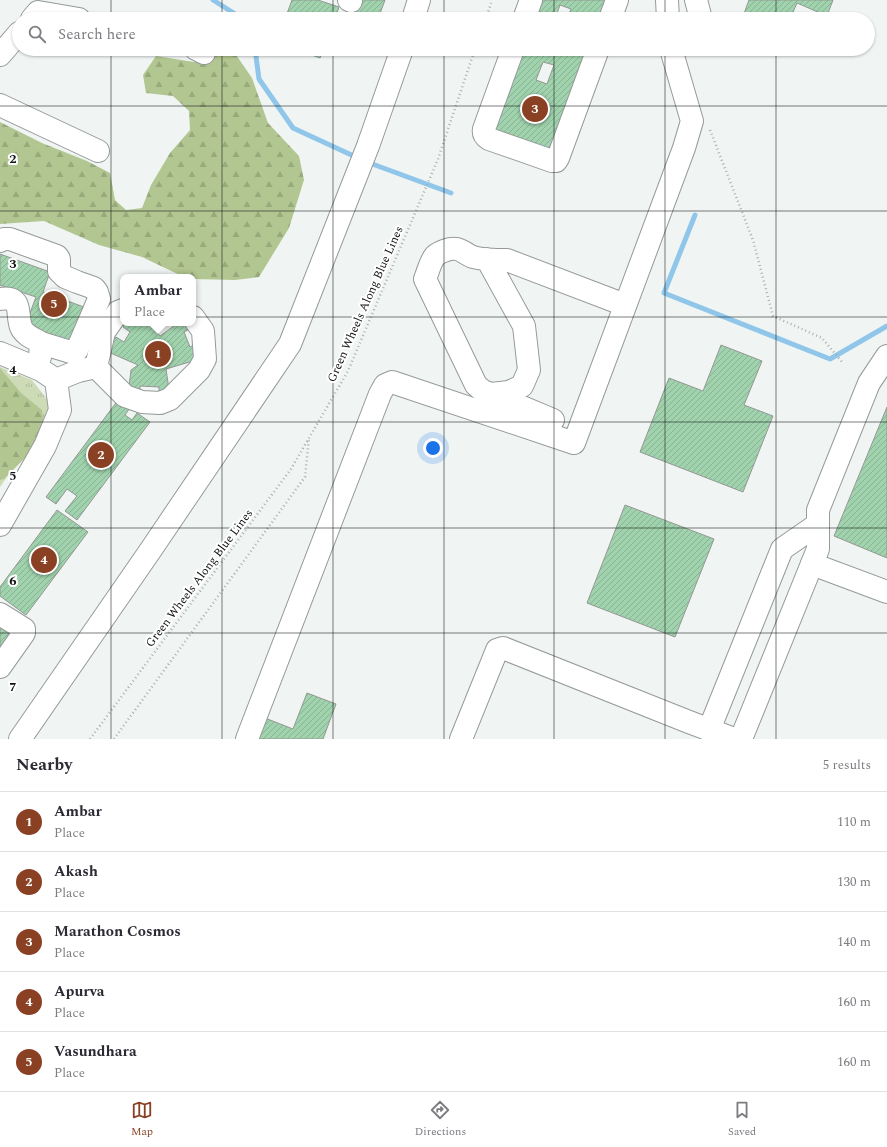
<!DOCTYPE html>
<html lang="en">
<head>
<meta charset="utf-8">
<style>
	body { margin:0; font-family:Spectral,serif; background:#f2f2f3; color:#2b2b33 }
	.you { position:absolute; left:433px; top:448px; width:14px; height:14px; margin:-10px; border:3px solid #fff; border-radius:50%; background:#1a73e8; box-shadow:0 0 0 6px #1a73e833 }
	.badge { display:grid; place-items:center; width:26px; height:26px; border-radius:50%; background:#894023; color:#fff; font-size:13px; font-weight:700 }
	.pin { position:absolute; translate:-50% -50%; border:2px solid #fff; box-shadow:0 1px 4px #0006 }
	.popup { position:absolute; left:120px; top:274px; width:76px; height:52px; box-sizing:border-box; display:grid; place-content:center; border-radius:8px; background:#fff; filter:drop-shadow(0 1px 3px #0005); font-size:13px; white-space:nowrap; color:#7c7c81 }
	.popup b { font-size:15px; color:#2b2b33 }
	.popup::after { content:''; position:absolute; left:50%; top:100%; margin-left:-8px; border:8px solid transparent; border-top-color:#fff }
	.list { margin:0; padding:0; list-style:none }
	h2 { display:flex; justify-content:space-between; align-items:center; height:52px; margin:0; padding:0 16px; font-size:17px }
	h2 small { font-size:13px; font-weight:400; color:#7c7c81 }
	.list li { display:grid; grid-template-columns:26px 1fr auto; gap:12px; align-items:center; box-sizing:border-box; height:60px; padding:0 16px; border-top:1px solid #e1e1e2 }
	.list b { display:block; font-size:15px; white-space:nowrap }
	.list p { margin:0; font-size:13px; white-space:nowrap; color:#7c7c81 }
	.list em { font-size:13px; font-style:normal; color:#7c7c81 }
	.icon { flex:none; width:22px; height:22px; fill:none; stroke:currentColor; stroke-width:2; stroke-linecap:round; stroke-linejoin:round }
	.map { position:relative; flex:none; width:887px; height:739px; overflow:hidden }
	.search { position:absolute; background:#fff; box-shadow:0 1px 3px #0004; left:12px; right:12px; top:12px; height:44px; display:flex; align-items:center; gap:10px; box-sizing:border-box; padding:0 14px; border-radius:22px; color:#7c7c81; font-size:15px }
	.sheet { height:352px; background:#fff }
	nav { display:flex; justify-content:space-around; align-items:center; box-sizing:border-box; height:56px; border-top:1px solid #e1e1e2; background:#fff; font-size:11px; color:#7c7c81 }
	nav a { display:grid; justify-items:center; gap:2px }
	nav .on { color:#894023 }
	.map>svg:first-child { display:block }
	.grass { fill:url(#grass-tufts) }
	.forest { fill:url(#forest-firs) }
	.lines { fill:none; stroke-linecap:round; stroke-linejoin:round }
	.stream { stroke:#90c6e9; stroke-width:5 }
	.building { fill:url(#building-hatch); stroke:#949794; fill-rule:evenodd }
	.minor-casing { stroke:#959a99; stroke-width:24 }
	.path { stroke:#abafae; stroke-width:2.5; stroke-dasharray:1 3; stroke-linecap:butt }
	.minor { stroke:#fff; stroke-width:22 }
	.grid { fill:none; stroke:#111312; stroke-width:1; stroke-opacity:0.55 }
	.labels { text-anchor:middle; stroke-width:4; stroke-linejoin:round; paint-order:stroke }
	.street-label { font-size:12px; fill:#111312; stroke:#fff }
	.grid-label { font-size:13px; text-anchor:middle; font-weight:bold; fill:#111312; stroke:#fff; stroke-width:4; stroke-linejoin:round; paint-order:stroke }
</style>
</head>
<body>
<div class="map">
<svg width="887" height="739" viewBox="0 0 887 739">
	<defs>
		<pattern id="grass-tufts" width="24" height="20" patternUnits="userSpaceOnUse"><rect width="24" height="20" fill="#cddcb6"/><path d="M3 7l-1-3M5 7V3M7 7l1-3M15 17l-1-3M17 17v-4M19 17l1-3" fill="none" stroke="#afbc9b"/></pattern>
		<pattern id="forest-firs" width="22" height="20" patternUnits="userSpaceOnUse"><rect width="22" height="20" fill="#b2c691"/><path d="M5 1l3.5 6h-7zM16 11l3.5 6h-7z" fill="#98a97c"/></pattern>
		<pattern id="building-hatch" width="6" height="6" patternUnits="userSpaceOnUse"><rect width="6" height="6" fill="#a0d3ad"/><path d="M-1 1l2-2M0 6l6-6M5 7l2-2" fill="none" stroke="#89b494"/></pattern>
	</defs>
	<rect width="100%" height="100%" fill="#f0f5f4"/>
	<!-- grass -->
	<path class="grass" d="M 0,367 L 32,380 L 50,403 L 44,423 L 0,487 Z"/>
	<!-- forest -->
	<g class="forest">
		<path d="M 204,49 L 232,49 L 252,78 L 268,123 L 299,156 L 304,180 L 289,228 L 259,277 L 235,280 L 193,279 L 193,277 L 184,277 L 142,257 L 99,245 L 44,221 L 0,224 L 0,122 L 42,143 L 87,161 L 110,173 L 115,200 L 126,210 L 142,208 L 151,185 L 170,153 L 190,130 L 189,111 L 173,96 L 146,93 L 143,75 L 156,56 L 194,62 Z"/>
		<path d="M 0,368 L 21,393 L 42,410 L 45,431 L 30,453 L 4,479 L 0,480 Z"/>
	</g>
	<g class="lines">
		<!-- stream -->
		<g class="stream">
			<path d="M 213,0 L 243,19"/>
			<path d="M 255,49 L 259,79 L 293,128 L 358,158"/>
			<path d="M 367,162 L 451,193"/>
			<path d="M 695,215 L 664,293 L 830,359 L 887,326"/>
		</g>
	</g>
	<!-- building -->
	<g class="building">
		<path d="M 292,0 L 318,0 L 339,7 L 335,19 L 285,19 Z"/>
		<path d="M 361,0 L 385,0 L 378,19 L 354,19 Z"/>
		<path d="M 540,0 L 608,0 L 601,19 L 567,19 L 571,9 L 560,5 L 555,19 L 533,19 Z"/>
		<path d="M 749,0 L 833,0 L 827,16 L 797,3 L 790,19 L 742,19 Z"/>
		<path d="M 302,49 L 324,49 L 320,58 L 301,51 Z"/>
		<path d="M 522,49 L 590,49 L 552,155 L 492,133 ZM 543,62 L 554,65 L 547,84 L 536,80 Z"/>
		<path d="M 0,254 L 50,272 L 43,292 L 92,310 L 78,347 L 25,326 L 36,297 L 0,285 Z"/>
		<path d="M 125,323 L 150,323 L 160,336 L 178,323 L 189,323 L 191,328 L 184,332 L 190,347 L 198,343 L 203,358 L 166,369 L 170,396 L 159,396 L 159,387 L 140,386 L 140,395 L 128,395 L 131,370 L 138,365 L 106,351 L 116,337 L 124,342 L 130,332 L 123,327 Z"/>
		<path d="M 721,345 L 762,361 L 744,405 L 773,416 L 743,492 L 640,452 L 669,378 L 703,391 Z"/>
		<path d="M 118,400 L 130,408 L 125,415 L 132,420 L 137,413 L 150,422 L 77,520 L 65,511 L 77,496 L 67,489 L 56,504 L 46,497 Z"/>
		<path d="M 887,407 L 887,558 L 834,536 Z"/>
		<path d="M 625,505 L 714,539 L 675,637 L 587,603 Z"/>
		<path d="M 57,510 L 88,532 L 26,615 L 0,596 L 0,587 Z"/>
		<path d="M 0,624 L 17,636 L 0,659 Z"/>
		<path d="M 307,693 L 336,704 L 323,739 L 257,739 L 265,718 L 293,729 Z"/>
	</g>
	<g class="lines">
		<!-- minor casing -->
		<g class="minor-casing">
			<g id="minor">
				<path d="M 349,0 L 351,1"/>
				<path d="M 667,0 L 668,19"/>
				<path d="M 696,0 L 701,19"/>
				<path d="M 32,19 L 38,12 L 79,19"/>
				<path d="M 413,19 L 419,0"/>
				<path d="M 524,19 L 531,0"/>
				<path d="M 610,19 L 617,0"/>
				<path d="M 196,49 L 204,53"/>
				<path d="M 513,49 L 484,129 C 483,134 484,136 489,139 L 552,161 L 556,161 L 558,158 L 598,49"/>
				<path d="M 0,55 L 19,33"/>
				<path d="M 0,105 L 98,151"/>
				<path d="M 0,241 L 4,239 L 10,239 L 57,256 L 59,259 L 59,271 L 65,277 L 77,282 L 94,288 L 97,292 L 99,299 L 77,350 L 74,353 L 41,343"/>
				<path d="M 487,259 L 524,326 L 529,370 L 522,386 L 509,392 L 491,394 L 483,391 L 476,385 L 425,279 C 428,272 430,262 435,256 C 439,252 450,248 456,249 C 461,249 467,255 473,257 C 484,260 496,260 507,260 L 625,305"/>
				<path d="M 0,299 C 24,295 16,315 21,327 C 24,335 35,339 41,343 L 40,357"/>
				<path d="M 0,353 L 41,370 L 56,380 L 60,410 L 45,446 L 0,525"/>
				<path d="M 96,367 L 125,396 L 142,402 L 160,403 L 170,399 L 199,370 L 205,359 L 203,331 L 193,317"/>
				<path d="M 96,367 L 104,332 L 118,312 L 123,310"/>
				<path d="M 56,380 L 78,371 L 96,367"/>
				<path d="M 491,394 L 553,420"/>
				<path d="M 812,564 L 887,592"/>
				<path d="M 0,614 L 24,629 L 24,633 L 0,667"/>
				<path d="M 709,730 L 782,549 L 818,524"/>
				<path d="M 20,739 L 150,551 L 290,344 L 368,146 L 402,49"/>
				<path d="M 247,739 L 380,394 L 385,385 L 392,382 L 574,443 L 684,148 L 692,121 L 671,49"/>
				<path d="M 461,739 L 497,650 L 503,648 L 689,722 L 734,739"/>
				<path d="M 741,739 L 818,549 L 818,510 L 869,383 L 887,356"/>
			</g>
		</g>
		<!-- path -->
		<g class="path">
			<path d="M 486,19 L 492,0"/>
			<path d="M 710,130 L 753,240 L 773,316 L 822,338 L 842,362"/>
			<path d="M 90,739 L 291,469 L 348,371 L 438,159 L 475,49"/>
			<path d="M 114,739 L 305,477 L 309,438"/>
		</g>
		<!-- minor -->
		<use href="#minor" class="minor"/>
	</g>
	<!-- grid -->
	<path class="grid" d="M 111,0 L 111,19M 222,0 L 222,19M 333,0 L 333,19M 444,0 L 444,19M 554,0 L 554,19M 665,0 L 665,19M 776,0 L 776,19M 111,49 L 111,739M 222,49 L 222,739M 333,49 L 333,739M 444,49 L 444,739M 554,49 L 554,739M 665,49 L 665,739M 776,49 L 776,739M 0,106 L 887,106M 0,211 L 887,211M 0,317 L 887,317M 0,422 L 887,422M 0,528 L 887,528M 0,633 L 887,633"/>
	<g class="labels">
		<!-- street labels -->
		<g class="street-label">
			<text transform="translate(365 304) rotate(-66)" y="4">Green Wheels Along Blue Lines</text>
			<text transform="translate(199 578) rotate(-53)" y="4">Green Wheels Along Blue Lines</text>
		</g>
	</g>
	<g class="grid-label">
		<text x="13" y="163">2</text>
		<text x="13" y="268">3</text>
		<text x="13" y="374">4</text>
		<text x="13" y="480">5</text>
		<text x="13" y="585">6</text>
		<text x="13" y="691">7</text>
	</g>
</svg>
<div class="you"></div>
<div class="pin badge" style="left:158px;top:354px">1</div>
<div class="popup"><b>Ambar</b>Place</div>
<div class="pin badge" style="left:101px;top:455px">2</div>
<div class="pin badge" style="left:535px;top:109px">3</div>
<div class="pin badge" style="left:44px;top:560px">4</div>
<div class="pin badge" style="left:54px;top:304px">5</div>
<div class="search"><svg class="icon" aria-label="search" viewBox="0 0 24 24"><circle cx="10" cy="10" r="6"/><path d="M15 15l6 6"/></svg>Search here</div>
</div>
<section class="sheet">
<h2>Nearby<small>5 results</small></h2>
<ul class="list">
<li><span class="badge">1</span><div><b>Ambar</b><p>Place</p></div><em>110 m</em></li>
<li><span class="badge">2</span><div><b>Akash</b><p>Place</p></div><em>130 m</em></li>
<li><span class="badge">3</span><div><b>Marathon Cosmos</b><p>Place</p></div><em>140 m</em></li>
<li><span class="badge">4</span><div><b>Apurva</b><p>Place</p></div><em>160 m</em></li>
<li><span class="badge">5</span><div><b>Vasundhara</b><p>Place</p></div><em>160 m</em></li>
</ul>
</section>
<nav>
<a class="on"><svg class="icon" aria-label="map" viewBox="0 0 24 24"><path d="M3 6l6-2 6 2 6-2v14l-6 2-6-2-6 2zM9 4v14M15 6v14"/></svg>Map</a>
<a><svg class="icon" aria-label="directions" viewBox="0 0 24 24"><path d="M12 3l9 9-9 9-9-9zM9 14v-3h6M13 9l2 2-2 2"/></svg>Directions</a>
<a><svg class="icon" aria-label="saved" viewBox="0 0 24 24"><path d="M7 4h10v16l-5-4-5 4z"/></svg>Saved</a>
</nav>
</body>
</html>
